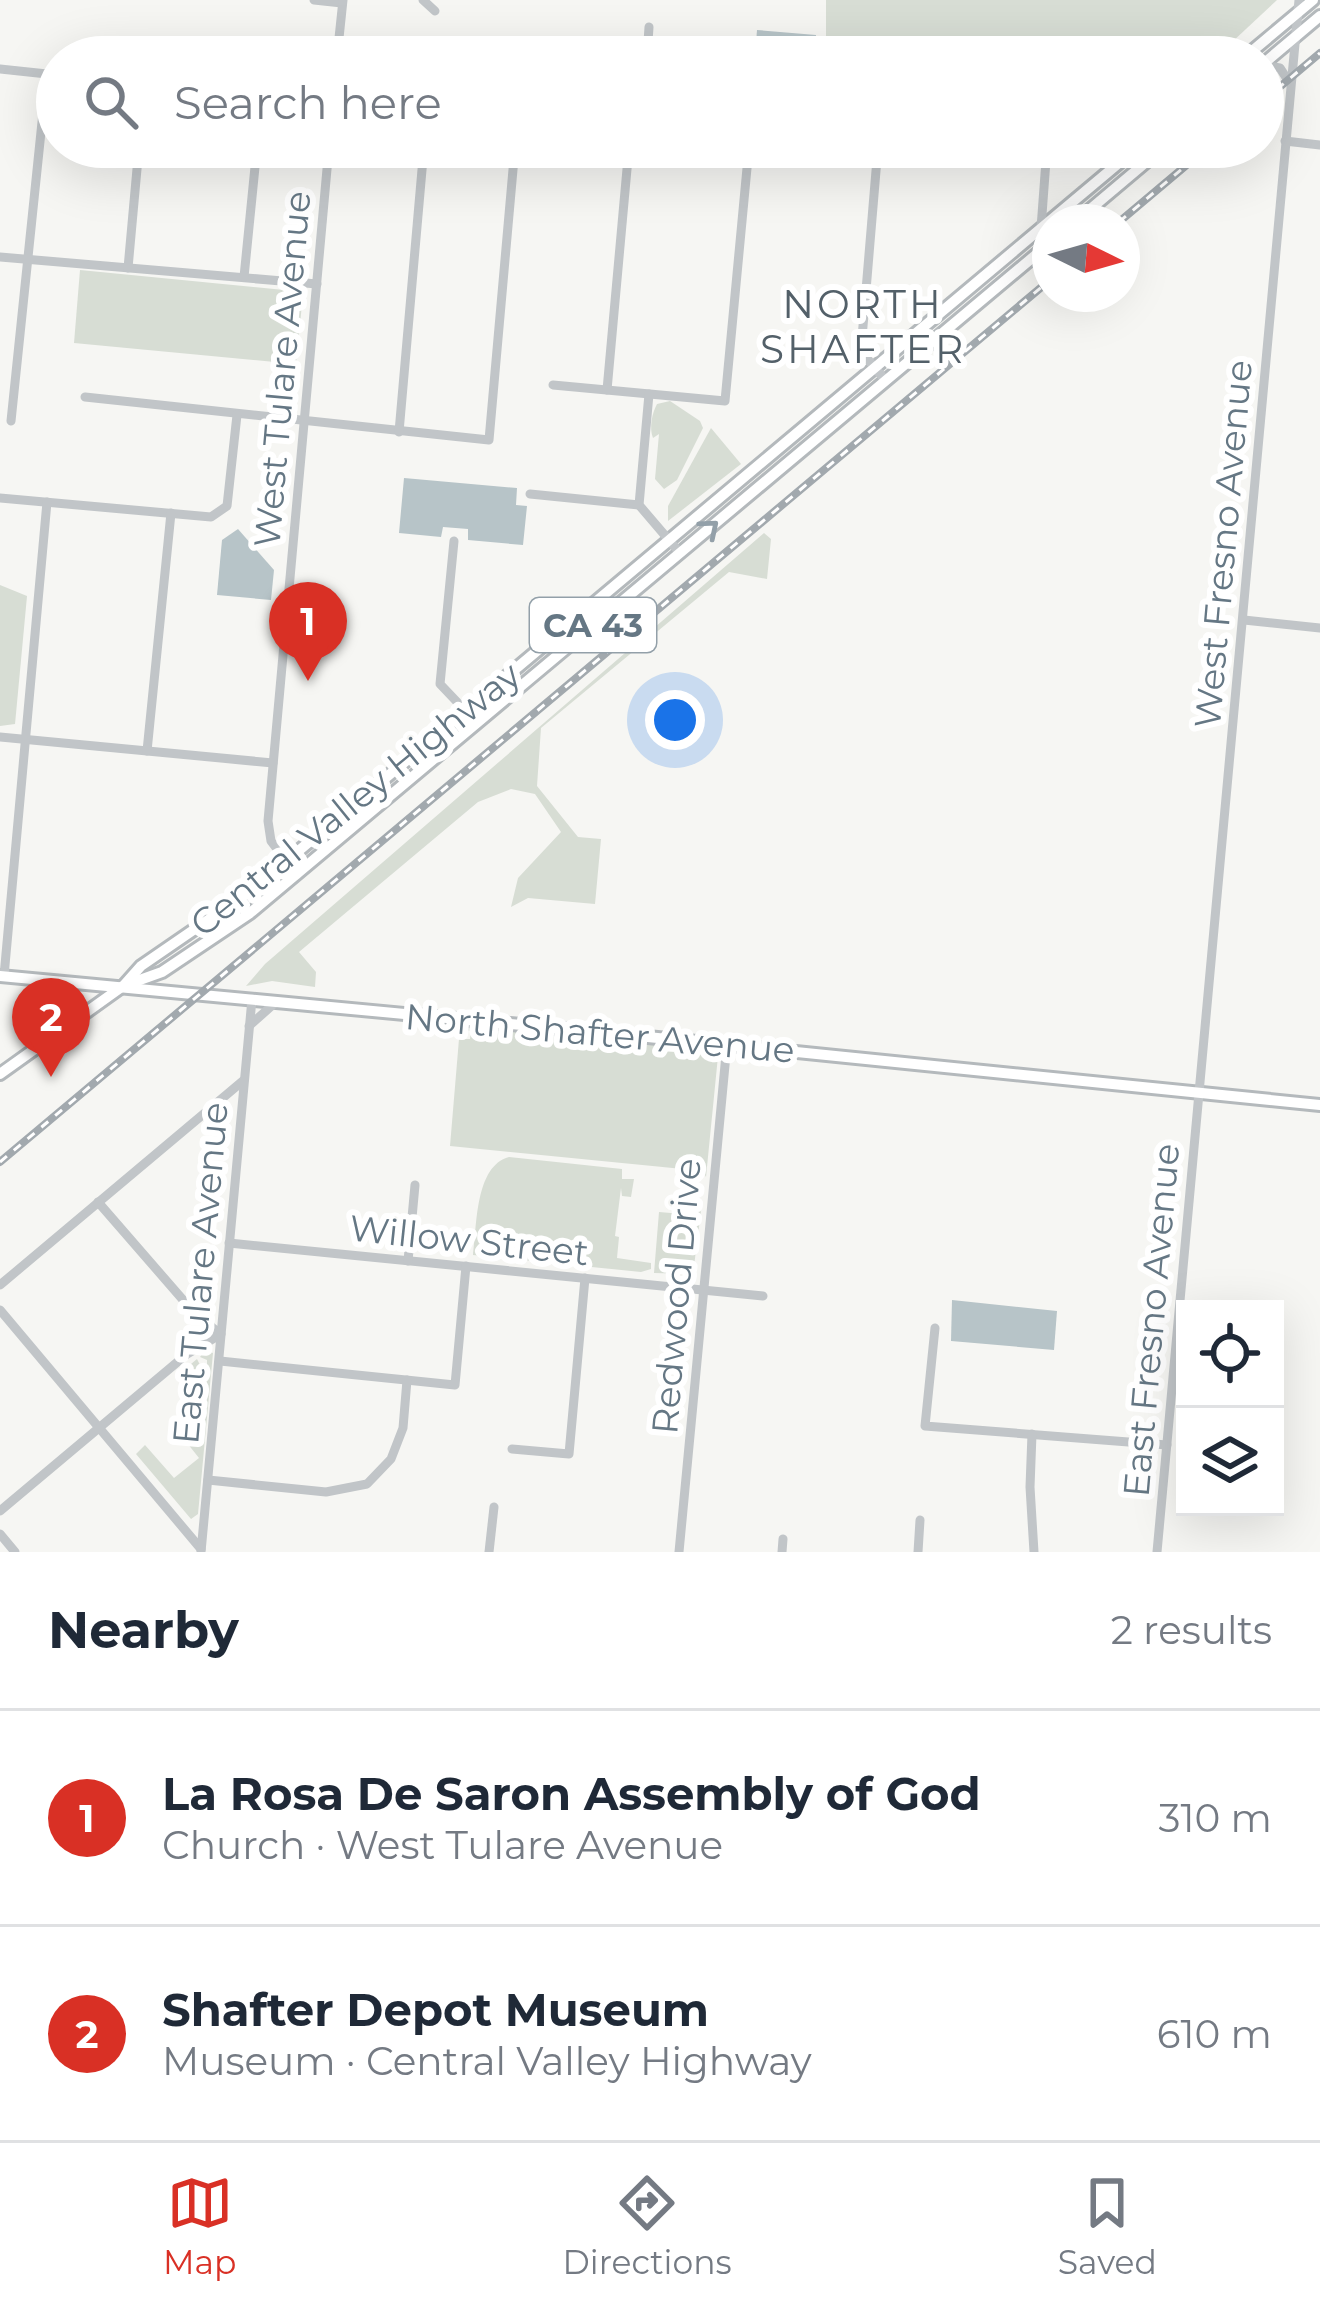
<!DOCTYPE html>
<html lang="en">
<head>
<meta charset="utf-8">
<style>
	body { margin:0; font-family:Montserrat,sans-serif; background:#f2f2f3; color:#1f2937 }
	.controls { position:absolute; right:36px; bottom:36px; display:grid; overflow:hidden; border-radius:0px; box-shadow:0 12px 48px #0002 }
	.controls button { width:108px; height:108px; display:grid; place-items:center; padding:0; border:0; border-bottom:3px solid #e0e1e3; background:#fff; color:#1f2937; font:60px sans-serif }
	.compass { position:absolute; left:1032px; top:204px; width:108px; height:108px; border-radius:50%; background:#fff; box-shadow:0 12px 48px #0002; rotate:95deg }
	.you { position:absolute; left:675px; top:720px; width:42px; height:42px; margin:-30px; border:9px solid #fff; border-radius:50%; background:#1a73e8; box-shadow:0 0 0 18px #1a73e833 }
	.badge { display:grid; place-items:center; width:78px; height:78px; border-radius:50%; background:#d93025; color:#fff; font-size:39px; font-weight:700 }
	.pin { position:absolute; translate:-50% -99px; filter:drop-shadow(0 3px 6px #0008) }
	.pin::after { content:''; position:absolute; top:63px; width:42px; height:36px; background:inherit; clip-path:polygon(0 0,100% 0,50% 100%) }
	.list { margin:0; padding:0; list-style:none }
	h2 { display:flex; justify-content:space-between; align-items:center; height:156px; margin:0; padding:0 48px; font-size:51px }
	h2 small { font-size:39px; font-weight:400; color:#747a83 }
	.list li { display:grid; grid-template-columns:78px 1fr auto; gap:36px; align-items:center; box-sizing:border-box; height:216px; padding:0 48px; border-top:3px solid #e0e1e3 }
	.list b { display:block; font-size:45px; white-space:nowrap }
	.list p { margin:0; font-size:39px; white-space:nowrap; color:#747a83 }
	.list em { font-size:39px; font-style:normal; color:#747a83 }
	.icon { flex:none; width:66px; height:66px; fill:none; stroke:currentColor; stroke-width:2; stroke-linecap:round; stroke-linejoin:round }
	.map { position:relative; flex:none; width:1320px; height:1552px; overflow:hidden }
	.search { position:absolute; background:#fff; box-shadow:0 12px 48px #0002; left:36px; right:36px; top:36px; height:132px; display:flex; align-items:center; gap:30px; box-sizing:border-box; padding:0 42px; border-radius:66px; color:#747a83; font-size:45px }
	.sheet { height:588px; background:#fff }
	nav { display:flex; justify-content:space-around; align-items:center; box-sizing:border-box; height:168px; border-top:3px solid #e0e1e3; background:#fff; font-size:33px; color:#747a83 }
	nav a { display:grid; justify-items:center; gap:6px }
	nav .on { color:#d93025 }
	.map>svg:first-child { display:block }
	.green { fill:#d7ddd4 }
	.water { fill:#b7c4c8 }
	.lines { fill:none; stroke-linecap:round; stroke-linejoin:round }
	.major-casing { stroke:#b4b9bc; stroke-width:16 }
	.minor { stroke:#c1c5c8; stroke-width:9 }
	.major { stroke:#fff; stroke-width:10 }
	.rail-casing { stroke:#a2a9ae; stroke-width:8 }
	.rail { stroke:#fff; stroke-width:3; stroke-dasharray:9; stroke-linecap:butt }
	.oneway { stroke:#93a0a9 }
	.labels { text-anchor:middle; stroke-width:12; stroke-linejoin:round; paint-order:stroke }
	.shield { fill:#fff; stroke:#93a0a9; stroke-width:3 }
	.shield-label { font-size:33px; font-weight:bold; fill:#657784 }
	.street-label { font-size:36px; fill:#657784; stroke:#fff }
	.neighbourhood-label { font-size:39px; letter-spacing:3px; fill:#536069; stroke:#fff }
</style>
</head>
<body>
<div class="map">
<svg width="1320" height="1552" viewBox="0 0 1320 1552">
	<rect width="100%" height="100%" fill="#f6f6f3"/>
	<!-- green -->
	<g class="green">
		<path d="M 826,0 L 1277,0 L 1216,57 L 1053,57 L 826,36 Z"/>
		<path d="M 80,270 L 294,291 L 302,304 L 296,364 L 74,343 Z"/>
		<path d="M 670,401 L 700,421 L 703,428 L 677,480 L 664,489 L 655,479 L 659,434 L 653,438 C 649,428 652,413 657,404 Z"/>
		<path d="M 711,428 L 741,464 L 668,521 L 668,506 Z"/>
		<path d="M 764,533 L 771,539 L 767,579 L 729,572 L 541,728 L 537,786 L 578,837 L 601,839 L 595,904 L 528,898 L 511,907 L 518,878 L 561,832 L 535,794 L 511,789 L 478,802 L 299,952 L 316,972 L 315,987 L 272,981 L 246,986 L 265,964 Z"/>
		<path d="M 0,585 L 27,596 L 15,724 L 0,726 Z"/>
		<path d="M 461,1025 L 708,1047 L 718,1056 L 706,1177 L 703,1171 L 450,1146 L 459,1039 L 470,1039 L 471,1031 L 460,1029 Z"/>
		<path d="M 509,1157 L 622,1169 L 622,1179 L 634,1179 L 631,1197 L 622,1196 L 621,1188 L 615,1236 L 619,1237 L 617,1258 L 651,1263 L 651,1269 L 641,1272 L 473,1255 C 477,1226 475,1166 509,1157 Z"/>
		<path d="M 701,1211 L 693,1274 L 654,1273 L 659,1212 L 694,1215 Z"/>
		<path d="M 205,1350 L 213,1353 L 198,1514 L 191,1519 L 136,1454 L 145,1445 L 174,1478 L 199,1458 L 172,1424 L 186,1412 L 192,1417 L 206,1403 L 207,1396 L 185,1369 L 197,1359 L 201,1367 L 207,1367 L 207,1360 L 200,1357 Z"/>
	</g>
	<!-- water -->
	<g class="water">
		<path d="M 757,30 L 816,35 L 814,57 L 755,57 Z"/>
		<path d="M 404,478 L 517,488 L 516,505 L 527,506 L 523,545 L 468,540 L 468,529 L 443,527 L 441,537 L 399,533 Z"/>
		<path d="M 238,529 L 274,570 L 271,600 L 217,595 L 222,540 Z"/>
		<path d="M 952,1300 L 1057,1311 L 1054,1350 L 951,1341 Z"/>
	</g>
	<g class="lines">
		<!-- major casing -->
		<g class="major-casing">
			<g id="major">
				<path d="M 1245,57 L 1313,0"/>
				<path d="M 1263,64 L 1320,16"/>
				<path d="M 1075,222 L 1164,147"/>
				<path d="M 0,976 L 628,1035 L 1320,1105"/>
				<path d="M 125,984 L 141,966 L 253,889 L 1138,147"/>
				<path d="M 0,1074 L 123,986 L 162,972 L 250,913 L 1050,243"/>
			</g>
		</g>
		<!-- minor -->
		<g class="minor">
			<path d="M 314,0 L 342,3"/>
			<path d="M 423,0 L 435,11"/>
			<path d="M 337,57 L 343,0"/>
			<path d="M 647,57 L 649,27"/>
			<path d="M 885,57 L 886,43"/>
			<path d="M 1263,65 L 1280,68 L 1289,82"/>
			<path d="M 0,69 L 47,74 L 11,421"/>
			<path d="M 1285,141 L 1320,145"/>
			<path d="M 878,147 L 862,338 L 864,355 L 886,381"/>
			<path d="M 1041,228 L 1047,147"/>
			<path d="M 0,257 L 317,284"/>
			<path d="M 128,268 L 139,147"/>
			<path d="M 244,277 L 257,147"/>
			<path d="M 553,385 L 725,401 L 749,147"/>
			<path d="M 607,390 L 629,147"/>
			<path d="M 649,394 L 639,505 L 680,553"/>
			<path d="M 85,397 L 489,440 L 515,147"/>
			<path d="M 399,432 L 424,147"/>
			<path d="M 530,494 L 639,505"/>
			<path d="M 0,498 L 211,517 L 227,506 L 237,415"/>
			<path d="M 454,541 L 440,684 L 477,723"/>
			<path d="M 1244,620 L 1320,628"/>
			<path d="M 0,737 L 273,763"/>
			<path d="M 147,751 L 171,513"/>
			<path d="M 297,875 L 271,841 L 268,821 L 329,147"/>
			<path d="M 4,976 L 47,502"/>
			<path d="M 249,1026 L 276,1002"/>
			<path d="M 229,1243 L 763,1296"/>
			<path d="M 408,1261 L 415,1185"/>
			<path d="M 0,1285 L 244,1080"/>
			<path d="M 0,1310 L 201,1549"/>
			<path d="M 935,1328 L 925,1426 L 1167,1445"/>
			<path d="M 220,1361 L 455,1385 L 466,1266"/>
			<path d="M 1032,1434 L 1030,1487 L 1034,1552"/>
			<path d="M 512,1449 L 569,1454 L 585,1278"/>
			<path d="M 208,1480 L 326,1492 L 367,1484 L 391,1459 L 403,1428 L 407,1380"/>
			<path d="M 0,1511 L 187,1354 L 221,1334 L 197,1316 L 98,1202"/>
			<path d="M 0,1534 L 15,1552"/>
			<path d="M 201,1552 L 252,999"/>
			<path d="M 489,1552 L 494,1507"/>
			<path d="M 679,1552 L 727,1044"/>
			<path d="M 782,1552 L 783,1539"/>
			<path d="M 918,1552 L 920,1520"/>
			<path d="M 1157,1552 L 1299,0"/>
		</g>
		<!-- major -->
		<use href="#major" class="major"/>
		<!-- rail casing -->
		<g class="rail-casing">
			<g id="rail">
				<path d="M 1263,101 L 1320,53"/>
				<path d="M 1119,222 L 1208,147"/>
				<path d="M 0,1162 L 1050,280"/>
			</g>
		</g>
		<!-- rail -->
		<use href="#rail" class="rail"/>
	</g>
	<!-- one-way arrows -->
	<defs><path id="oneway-chevron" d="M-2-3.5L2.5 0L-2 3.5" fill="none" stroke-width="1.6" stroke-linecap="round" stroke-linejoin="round" transform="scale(3)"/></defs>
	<use class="oneway" href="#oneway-chevron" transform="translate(710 528) rotate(-40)"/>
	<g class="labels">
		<!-- shield labels -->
		<rect class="shield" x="530" y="598" width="126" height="54" rx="9"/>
		<g class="shield-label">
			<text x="593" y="637">CA 43</text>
		</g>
		<!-- street labels -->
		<g class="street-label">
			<text transform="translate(282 369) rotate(-85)" y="13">West Tulare Avenue</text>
			<text transform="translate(1223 544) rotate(-85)" y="13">West Fresno Avenue</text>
			<text transform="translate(355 799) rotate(-39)" y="13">Central Valley Highway</text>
			<text transform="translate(600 1033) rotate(5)" y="13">North Shafter Avenue</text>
			<text transform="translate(469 1240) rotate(6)" y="13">Willow Street</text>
			<text transform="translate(200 1273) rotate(-85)" y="13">East Tulare Avenue</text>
			<text transform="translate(676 1296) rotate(-85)" y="13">Redwood Drive</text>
			<text transform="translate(1151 1320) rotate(-85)" y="13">East Fresno Avenue</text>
		</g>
		<!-- neighbourhood labels -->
		<g class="neighbourhood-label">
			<text x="863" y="318">NORTH<tspan x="863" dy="45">SHAFTER</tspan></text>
		</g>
	</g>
</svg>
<div class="controls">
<button><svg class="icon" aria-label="locate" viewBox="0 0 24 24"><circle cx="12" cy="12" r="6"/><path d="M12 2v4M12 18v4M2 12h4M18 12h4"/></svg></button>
<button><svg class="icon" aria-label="layers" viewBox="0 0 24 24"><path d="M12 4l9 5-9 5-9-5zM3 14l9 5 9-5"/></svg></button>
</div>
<svg class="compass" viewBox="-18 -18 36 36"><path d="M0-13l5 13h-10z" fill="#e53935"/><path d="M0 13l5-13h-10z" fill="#747a83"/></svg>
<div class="you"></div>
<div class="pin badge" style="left:308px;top:681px">1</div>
<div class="pin badge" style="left:51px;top:1077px">2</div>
<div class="search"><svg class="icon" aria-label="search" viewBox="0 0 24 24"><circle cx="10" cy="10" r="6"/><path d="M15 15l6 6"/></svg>Search here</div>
</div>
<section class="sheet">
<h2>Nearby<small>2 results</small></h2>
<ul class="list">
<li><span class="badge">1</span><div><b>La Rosa De Saron Assembly of God</b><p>Church · West Tulare Avenue</p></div><em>310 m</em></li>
<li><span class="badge">2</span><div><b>Shafter Depot Museum</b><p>Museum · Central Valley Highway</p></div><em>610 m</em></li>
</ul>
</section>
<nav>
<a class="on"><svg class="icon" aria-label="map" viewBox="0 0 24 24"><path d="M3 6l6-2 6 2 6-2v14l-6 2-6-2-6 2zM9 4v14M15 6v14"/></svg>Map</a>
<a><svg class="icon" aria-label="directions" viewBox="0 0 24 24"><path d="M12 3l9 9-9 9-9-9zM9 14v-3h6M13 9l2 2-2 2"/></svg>Directions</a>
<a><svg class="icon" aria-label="saved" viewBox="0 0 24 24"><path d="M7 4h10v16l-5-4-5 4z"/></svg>Saved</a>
</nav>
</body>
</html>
